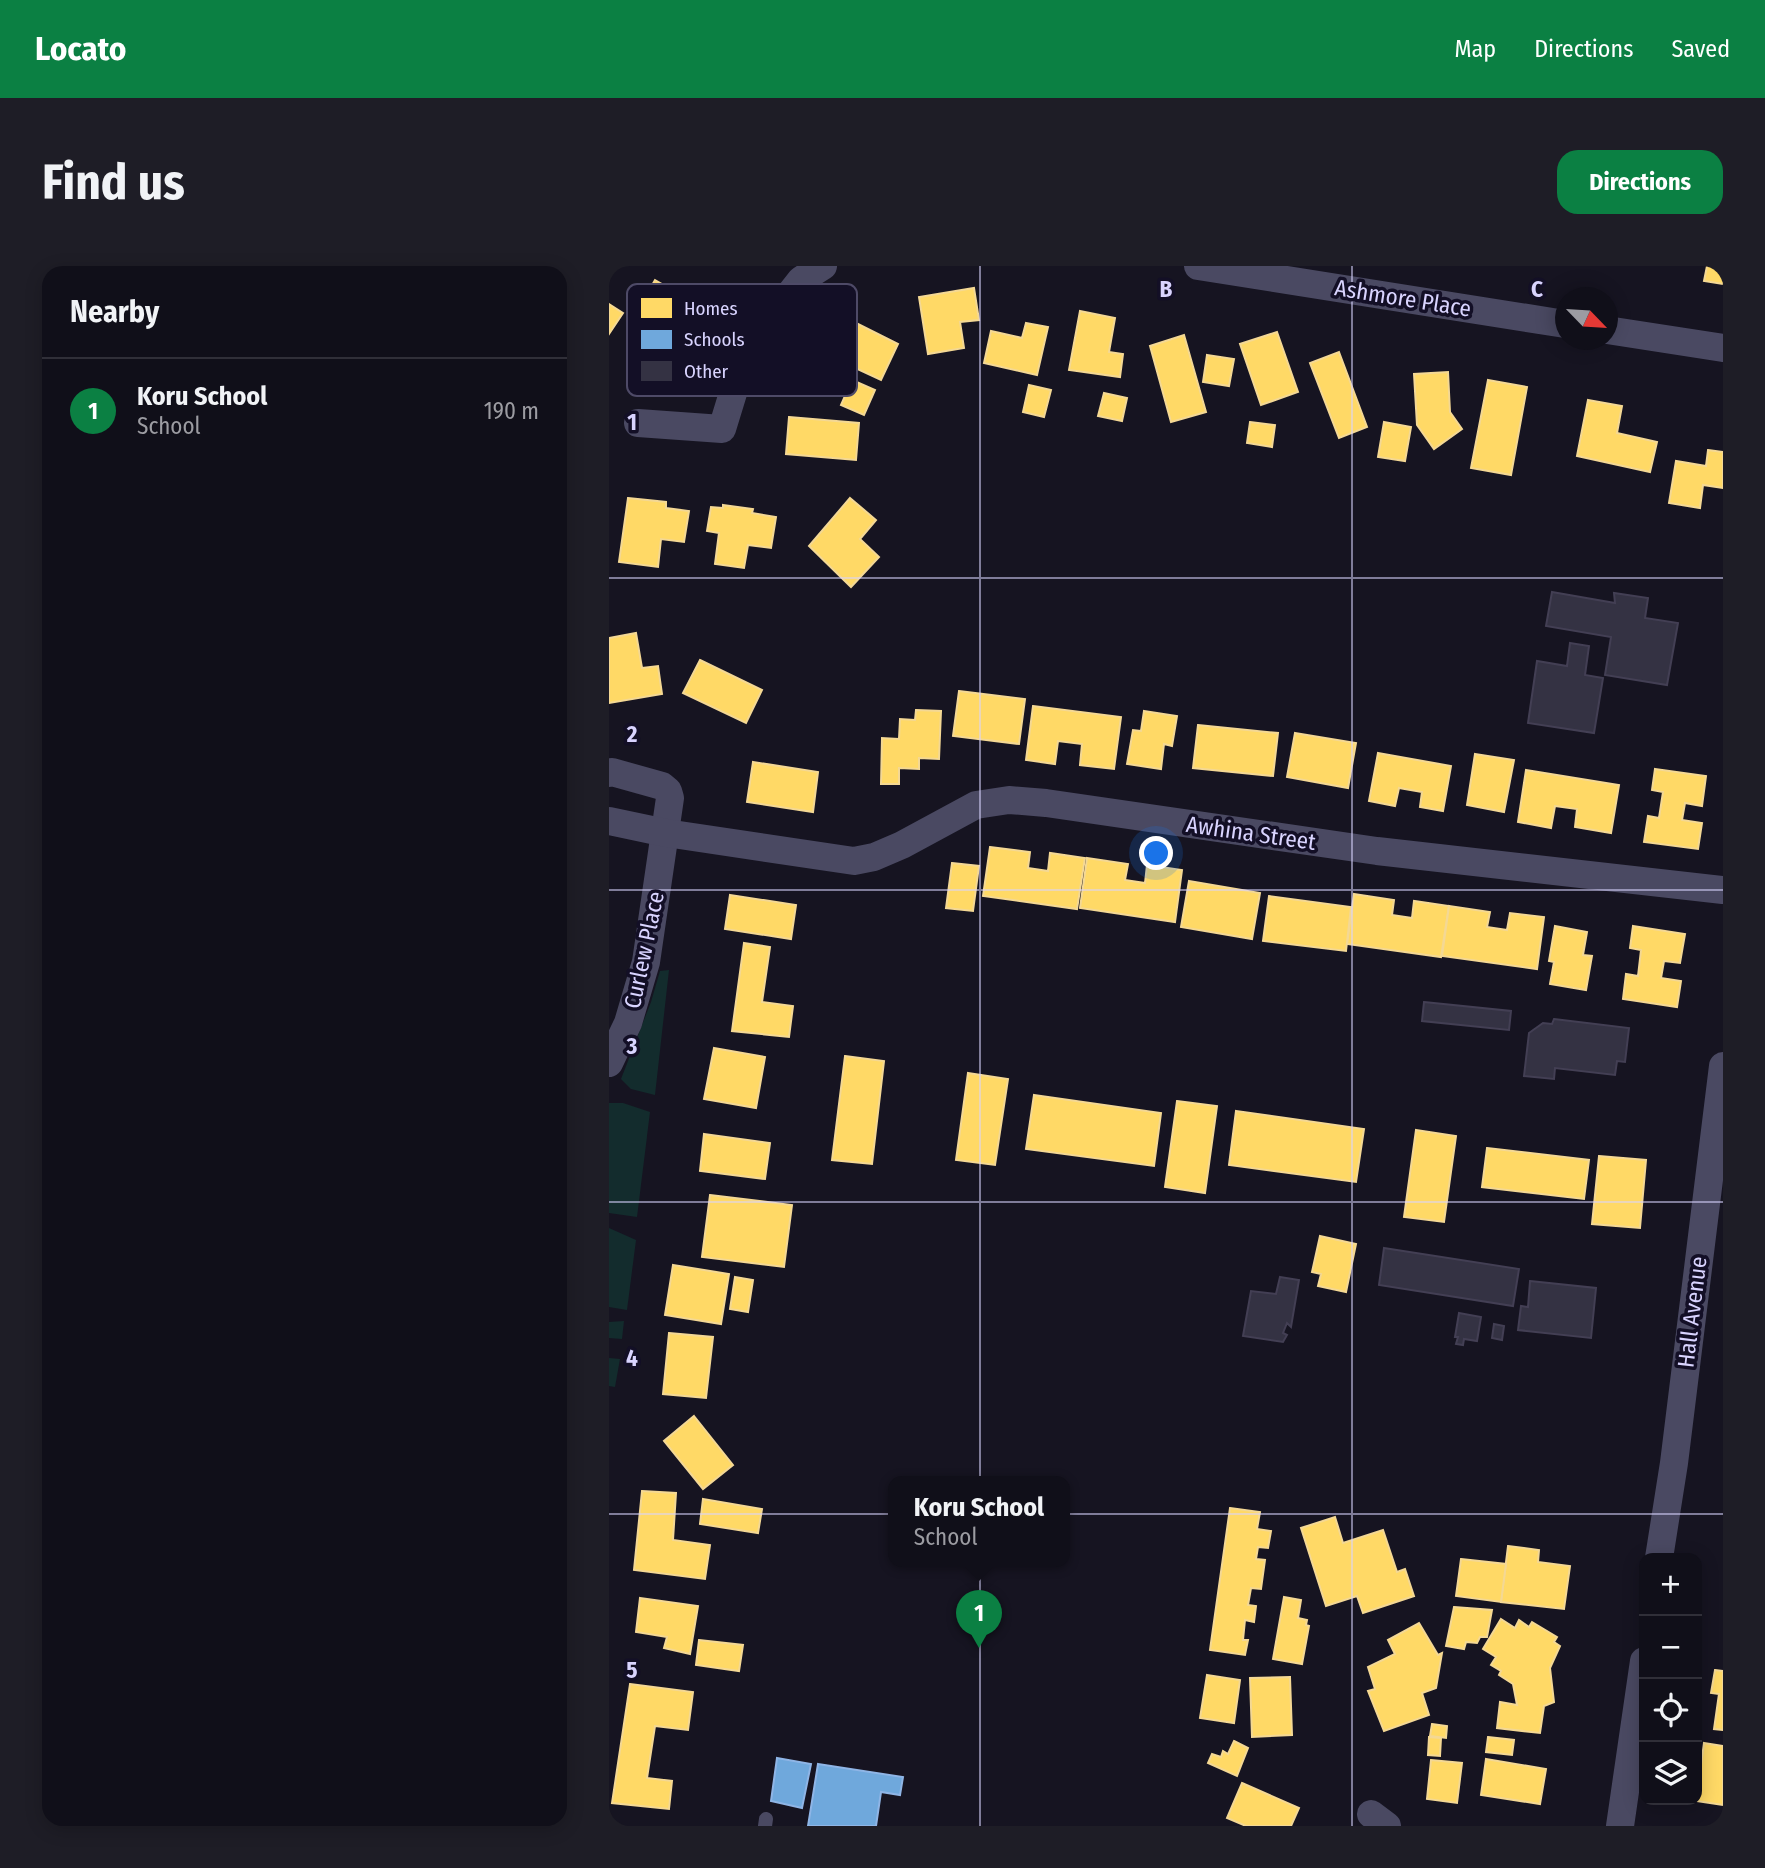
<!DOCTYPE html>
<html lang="en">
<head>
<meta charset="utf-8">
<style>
	body { margin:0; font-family:"Fira Sans Condensed",sans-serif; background:#1e1d26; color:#f1f3f6 }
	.controls { position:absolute; right:21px; bottom:21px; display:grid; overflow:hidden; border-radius:14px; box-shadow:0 4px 18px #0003 }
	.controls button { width:63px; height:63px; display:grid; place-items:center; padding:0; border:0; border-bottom:2px solid #302f38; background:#100f19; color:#f1f3f6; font:35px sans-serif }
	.compass { position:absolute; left:946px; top:21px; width:63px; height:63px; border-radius:50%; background:#100f19; box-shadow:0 4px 18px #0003; rotate:115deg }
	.you { position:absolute; left:548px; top:588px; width:24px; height:24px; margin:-18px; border:5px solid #fff; border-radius:50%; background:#1a73e8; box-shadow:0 0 0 10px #1a73e833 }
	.badge { display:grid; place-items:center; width:46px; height:46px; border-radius:50%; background:#0b8043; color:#fff; font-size:23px; font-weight:700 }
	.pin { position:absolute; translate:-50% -58px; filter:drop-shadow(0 2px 4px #0008) }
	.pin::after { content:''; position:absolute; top:37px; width:24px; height:21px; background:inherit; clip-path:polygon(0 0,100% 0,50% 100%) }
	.popup { position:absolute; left:279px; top:1210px; width:182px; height:91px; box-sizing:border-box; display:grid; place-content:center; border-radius:14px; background:#100f19; filter:drop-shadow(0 2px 5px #0005); font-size:23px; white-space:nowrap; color:#9c9ca2 }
	.popup b { font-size:26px; color:#f1f3f6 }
	.popup::after { content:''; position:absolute; left:50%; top:100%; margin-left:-14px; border:14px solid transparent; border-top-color:#100f19 }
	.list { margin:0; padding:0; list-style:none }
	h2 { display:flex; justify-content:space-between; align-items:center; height:91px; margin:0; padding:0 28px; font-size:30px }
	h2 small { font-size:23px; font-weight:400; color:#9c9ca2 }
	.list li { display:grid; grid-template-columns:46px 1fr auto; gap:21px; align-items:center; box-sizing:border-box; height:105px; padding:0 28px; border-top:2px solid #302f38 }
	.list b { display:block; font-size:26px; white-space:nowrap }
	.list p { margin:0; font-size:23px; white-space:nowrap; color:#9c9ca2 }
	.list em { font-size:23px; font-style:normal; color:#9c9ca2 }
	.icon { flex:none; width:38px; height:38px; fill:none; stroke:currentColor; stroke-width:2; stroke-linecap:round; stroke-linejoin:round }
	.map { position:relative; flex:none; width:1114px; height:1560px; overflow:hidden; border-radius:21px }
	header { display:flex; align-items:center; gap:42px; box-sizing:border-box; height:98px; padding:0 35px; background:#0b8043; color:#fff }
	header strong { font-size:33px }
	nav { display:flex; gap:38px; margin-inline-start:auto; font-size:24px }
	.intro { display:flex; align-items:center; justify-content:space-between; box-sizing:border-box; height:168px; padding:0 42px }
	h1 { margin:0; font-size:49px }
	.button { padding:18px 32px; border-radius:21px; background:#0b8043; color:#fff; font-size:24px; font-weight:700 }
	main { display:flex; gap:42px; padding:0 42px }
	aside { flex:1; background:#100f19; border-radius:21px; box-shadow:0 4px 18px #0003 }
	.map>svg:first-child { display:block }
	.green { fill:#132c2d }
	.homes { fill:#ffd966; stroke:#f4d894; stroke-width:2 }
	.schools { fill:#6fa8dc; stroke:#8fb5e6; stroke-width:2 }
	.building { fill:#343243; stroke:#433f54; stroke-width:2 }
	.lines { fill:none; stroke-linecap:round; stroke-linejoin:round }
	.service { stroke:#4a4962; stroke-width:14 }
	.minor { stroke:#4a4962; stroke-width:28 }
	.grid { fill:none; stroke:#d9d4ff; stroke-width:2; stroke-opacity:0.55 }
	.labels { text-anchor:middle; stroke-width:7; stroke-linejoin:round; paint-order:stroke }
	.street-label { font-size:23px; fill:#d9d4ff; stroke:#130f26 }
	.key { fill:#130f26; stroke:#4e4a67; stroke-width:2 }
	.key-label { font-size:19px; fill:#d9d4ff }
	.grid-label { font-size:23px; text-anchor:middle; font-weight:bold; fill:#d9d4ff; stroke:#130f26; stroke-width:7; stroke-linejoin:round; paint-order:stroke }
</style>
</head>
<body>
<header>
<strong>Locato</strong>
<nav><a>Map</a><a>Directions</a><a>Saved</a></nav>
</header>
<div class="intro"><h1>Find us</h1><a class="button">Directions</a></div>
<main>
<aside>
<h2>Nearby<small></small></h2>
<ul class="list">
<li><span class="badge">1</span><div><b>Koru School</b><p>School</p></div><em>190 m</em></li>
</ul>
</aside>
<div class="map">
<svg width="1114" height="1560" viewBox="0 0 1114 1560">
	<rect width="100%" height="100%" fill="#161421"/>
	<!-- green -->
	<g class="green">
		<path d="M 60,704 L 46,829 L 22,823 L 12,813 L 42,736 L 51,705 Z"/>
		<path d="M 0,837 L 14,837 L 41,846 L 28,951 L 0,947 Z"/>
		<path d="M 0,962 L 27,974 L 18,1044 L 0,1041 Z"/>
		<path d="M 15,1055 L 13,1073 L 0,1072 L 0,1056 Z"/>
		<path d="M 0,1092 L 11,1093 L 6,1121 L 0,1120 Z"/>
	</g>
	<!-- homes -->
	<g class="homes">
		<path d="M 1098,0 L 1114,0 L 1114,18 L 1095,15 Z"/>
		<path d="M 46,14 L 81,34 L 48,90 L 19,72 L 36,43 L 31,40 Z"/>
		<path d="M 365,22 L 370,54 L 351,56 L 355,82 L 319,88 L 310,31 Z"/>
		<path d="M 0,38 L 14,47 L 0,68 Z"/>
		<path d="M 471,45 L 506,52 L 500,86 L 514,88 L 511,111 L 460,104 Z"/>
		<path d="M 247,57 L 289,78 L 272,114 L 229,94 Z"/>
		<path d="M 417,57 L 439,61 L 428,109 L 375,97 L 382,65 L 413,72 Z"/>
		<path d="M 668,66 L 689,126 L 652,139 L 631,78 Z"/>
		<path d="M 575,69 L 597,146 L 562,156 L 541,80 Z"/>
		<path d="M 730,86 L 758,161 L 730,172 L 701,97 Z"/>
		<path d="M 598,89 L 625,93 L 620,120 L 594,116 Z"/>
		<path d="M 839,106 L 841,146 L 853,163 L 825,183 L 808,159 L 805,108 Z"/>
		<path d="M 243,114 L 266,124 L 255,149 L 232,139 Z"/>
		<path d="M 879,114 L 918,121 L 902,209 L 862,202 Z"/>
		<path d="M 420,119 L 442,124 L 435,151 L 414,146 Z"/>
		<path d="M 495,127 L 518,132 L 513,155 L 489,150 Z"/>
		<path d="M 979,134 L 1013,140 L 1008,167 L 1048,176 L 1041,206 L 968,190 Z"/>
		<path d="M 180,151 L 250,157 L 247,194 L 177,188 Z"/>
		<path d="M 641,156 L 666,159 L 663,181 L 638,177 Z"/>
		<path d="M 775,156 L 802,161 L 796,195 L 769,191 Z"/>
		<path d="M 1099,184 L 1114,186 L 1114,222 L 1094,219 L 1091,242 L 1060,237 L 1067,195 L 1097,200 Z"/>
		<path d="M 19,232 L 57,236 L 57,242 L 80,245 L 75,276 L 52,273 L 49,301 L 10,296 Z"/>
		<path d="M 241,232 L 267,254 L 251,273 L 270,291 L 242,321 L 200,280 Z"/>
		<path d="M 114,239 L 144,243 L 143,247 L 167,251 L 162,282 L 139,279 L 135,302 L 106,298 L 110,267 L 98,265 L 102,241 L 114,242 Z"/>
		<path d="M 27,367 L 33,402 L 49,400 L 53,428 L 0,437 L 0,372 Z"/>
		<path d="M 91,394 L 153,424 L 137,457 L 74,427 Z"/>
		<path d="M 350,425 L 416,433 L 410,478 L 344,470 Z"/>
		<path d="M 424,440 L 512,451 L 505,503 L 471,499 L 473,478 L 449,475 L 446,498 L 417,494 Z"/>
		<path d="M 307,444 L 332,445 L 330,493 L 310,492 L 310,503 L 290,502 L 290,518 L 272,518 L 273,472 L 290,473 L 291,453 L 306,454 Z"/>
		<path d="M 535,445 L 568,450 L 563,480 L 555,478 L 552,503 L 518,498 L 524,464 L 532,465 Z"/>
		<path d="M 589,459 L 669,467 L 664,510 L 584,502 Z"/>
		<path d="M 686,467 L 747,477 L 739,522 L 678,511 Z"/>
		<path d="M 769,487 L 842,500 L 834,545 L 811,541 L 813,526 L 790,522 L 786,540 L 760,535 Z"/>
		<path d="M 866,488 L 905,494 L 895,546 L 858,539 Z"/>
		<path d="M 144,496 L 209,506 L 204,546 L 138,536 Z"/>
		<path d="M 1046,503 L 1097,510 L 1093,540 L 1076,537 L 1073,554 L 1093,557 L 1089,583 L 1035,576 L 1039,550 L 1050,552 L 1054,526 L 1043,524 Z"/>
		<path d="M 917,504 L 1010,519 L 1002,567 L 966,561 L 968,543 L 946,540 L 942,562 L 909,556 Z"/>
		<path d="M 381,581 L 421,586 L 419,602 L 439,605 L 441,587 L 476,592 L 468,643 L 374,630 Z"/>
		<path d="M 478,592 L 519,598 L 516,614 L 536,617 L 538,599 L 573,604 L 566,656 L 471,642 Z"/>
		<path d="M 343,597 L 370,600 L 364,645 L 337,642 Z"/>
		<path d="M 580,615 L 651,627 L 643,673 L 572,661 Z"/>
		<path d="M 745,628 L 785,634 L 783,649 L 803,652 L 805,635 L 840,640 L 832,691 L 738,678 Z"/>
		<path d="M 121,629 L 187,639 L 182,673 L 116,663 Z"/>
		<path d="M 660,630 L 742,641 L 737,685 L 654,675 Z"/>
		<path d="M 840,640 L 881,646 L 878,661 L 898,664 L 901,647 L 935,651 L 928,703 L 833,690 Z"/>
		<path d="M 946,660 L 978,666 L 974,689 L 983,690 L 977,724 L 941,718 L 945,696 L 940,695 Z"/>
		<path d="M 1024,660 L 1076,668 L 1071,697 L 1055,695 L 1052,712 L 1072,715 L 1068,741 L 1014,733 L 1017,708 L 1029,710 L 1032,684 L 1021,682 Z"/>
		<path d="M 135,677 L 161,681 L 153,736 L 184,740 L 180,771 L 123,765 Z"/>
		<path d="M 105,782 L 156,791 L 147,842 L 95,833 Z"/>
		<path d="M 236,790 L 275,795 L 263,898 L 223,894 Z"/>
		<path d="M 359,807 L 399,813 L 386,899 L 347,894 Z"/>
		<path d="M 425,829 L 552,847 L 545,900 L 417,883 Z"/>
		<path d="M 568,835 L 608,840 L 596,927 L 556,921 Z"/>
		<path d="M 627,845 L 755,863 L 747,916 L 620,899 Z"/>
		<path d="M 807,864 L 847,870 L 835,956 L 795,951 Z"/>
		<path d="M 95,868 L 161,877 L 156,913 L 91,905 Z"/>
		<path d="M 878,882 L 980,894 L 975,933 L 873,921 Z"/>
		<path d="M 990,890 L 1037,894 L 1031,962 L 983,958 Z"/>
		<path d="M 101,929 L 183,939 L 175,1001 L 93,991 Z"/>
		<path d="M 711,970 L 747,978 L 737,1026 L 709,1020 L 712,1008 L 703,1006 Z"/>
		<path d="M 64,999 L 120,1008 L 112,1058 L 56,1049 Z"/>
		<path d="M 126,1011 L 144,1014 L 139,1046 L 121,1043 Z"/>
		<path d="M 60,1067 L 104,1071 L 97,1132 L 54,1128 Z"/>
		<path d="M 85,1150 L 124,1199 L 94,1223 L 55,1175 Z"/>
		<path d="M 33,1225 L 67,1227 L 64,1274 L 101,1279 L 96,1313 L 25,1304 Z"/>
		<path d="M 94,1233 L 153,1243 L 149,1267 L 91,1258 Z"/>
		<path d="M 621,1242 L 651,1246 L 648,1263 L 662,1265 L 659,1282 L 649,1281 L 647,1293 L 656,1294 L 652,1323 L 642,1322 L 639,1339 L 647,1340 L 645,1356 L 636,1354 L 634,1374 L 639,1374 L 636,1389 L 601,1384 Z"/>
		<path d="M 726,1251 L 734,1277 L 774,1264 L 788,1306 L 796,1303 L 805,1330 L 754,1347 L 748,1330 L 717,1340 L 692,1262 Z"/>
		<path d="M 899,1280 L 930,1284 L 929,1296 L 961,1300 L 955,1343 L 892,1336 Z"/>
		<path d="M 852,1293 L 897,1298 L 892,1336 L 847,1330 Z"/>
		<path d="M 675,1331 L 692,1334 L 689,1352 L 698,1354 L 697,1359 L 700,1360 L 693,1398 L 664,1393 Z"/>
		<path d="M 31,1332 L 89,1340 L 81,1388 L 55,1382 L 58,1371 L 27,1366 Z"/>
		<path d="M 845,1341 L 883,1344 L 878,1371 L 871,1371 L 868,1377 L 857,1376 L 855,1383 L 837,1380 Z"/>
		<path d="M 892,1353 L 906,1362 L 910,1354 L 920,1361 L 923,1356 L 948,1371 L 945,1376 L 951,1380 L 941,1402 L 945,1436 L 935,1440 L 931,1467 L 888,1462 L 891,1436 L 908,1439 L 904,1418 L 890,1409 L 892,1405 L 882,1399 L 887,1391 L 874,1383 Z"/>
		<path d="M 810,1357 L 829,1389 L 833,1387 L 827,1422 L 813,1427 L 820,1449 L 775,1465 L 759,1425 L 766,1423 L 759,1401 L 786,1388 L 779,1374 Z"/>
		<path d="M 90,1374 L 134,1379 L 130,1405 L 87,1399 Z"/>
		<path d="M 1106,1404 L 1114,1405 L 1114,1464 L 1105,1463 L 1110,1428 L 1102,1427 Z"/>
		<path d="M 598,1409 L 631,1414 L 625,1457 L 591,1452 Z"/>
		<path d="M 681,1411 L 683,1469 L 643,1471 L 641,1412 Z"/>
		<path d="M 21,1418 L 84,1426 L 79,1464 L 46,1460 L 38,1512 L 63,1515 L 60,1543 L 3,1537 Z"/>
		<path d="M 823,1458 L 838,1460 L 837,1472 L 821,1470 Z"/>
		<path d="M 820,1471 L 832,1472 L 831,1490 L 819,1489 Z"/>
		<path d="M 879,1471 L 905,1474 L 903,1489 L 877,1486 Z"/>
		<path d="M 625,1475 L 639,1482 L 628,1510 L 599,1497 L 603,1488 L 612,1491 L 614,1485 L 619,1488 Z"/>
		<path d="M 1095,1477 L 1114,1480 L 1114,1539 L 1087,1535 Z"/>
		<path d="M 877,1493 L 937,1503 L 931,1538 L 872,1529 Z"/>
		<path d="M 822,1494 L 853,1497 L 848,1537 L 818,1533 Z"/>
		<path d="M 633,1517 L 690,1542 L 682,1560 L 637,1560 L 618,1552 Z"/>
	</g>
	<!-- schools -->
	<g class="schools">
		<path d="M 168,1492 L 202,1498 L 193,1542 L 162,1535 Z"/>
		<path d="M 209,1498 L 294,1511 L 291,1529 L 272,1526 L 267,1560 L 199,1560 Z"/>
	</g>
	<!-- building -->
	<g class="building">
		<path d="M 943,326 L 1006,337 L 1005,327 L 1039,332 L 1036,352 L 1069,357 L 1058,419 L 996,409 L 1002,371 L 937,360 Z"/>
		<path d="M 961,377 L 980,380 L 976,409 L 994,412 L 985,467 L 919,457 L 928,395 L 958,400 Z"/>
		<path d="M 815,736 L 902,745 L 900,764 L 813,755 Z"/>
		<path d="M 945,753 L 1020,762 L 1016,796 L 1008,795 L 1006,809 L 946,802 L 945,813 L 915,810 L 920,767 L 934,757 L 943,758 Z"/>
		<path d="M 775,982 L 910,1003 L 904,1040 L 770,1019 Z"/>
		<path d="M 671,1011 L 690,1014 L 682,1061 L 678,1057 L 674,1067 L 678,1069 L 674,1076 L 634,1070 L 642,1025 L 667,1028 Z"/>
		<path d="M 921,1015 L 987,1022 L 982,1072 L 909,1064 L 912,1040 L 919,1041 Z"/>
		<path d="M 850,1047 L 872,1051 L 868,1075 L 855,1073 L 854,1079 L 847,1078 L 849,1071 L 846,1071 Z"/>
		<path d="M 885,1058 L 895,1060 L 893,1074 L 883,1072 Z"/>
	</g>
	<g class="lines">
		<!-- service -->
		<path class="service" d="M 156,1560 L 157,1553"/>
		<!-- minor -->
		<g class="minor">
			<path d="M 589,0 L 956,58"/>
			<path d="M 998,64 L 1114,82"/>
			<path d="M 29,157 L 113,163 L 132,101 L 158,57 L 192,14 L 214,0"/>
			<path d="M 0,507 L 3,506 L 53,520 L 59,525 L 61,532 L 37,696 L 19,757 L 0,797"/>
			<path d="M 0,555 L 57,567 L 245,595 L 265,591 L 293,579 L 367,539 L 400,534 L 437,537 L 768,585 L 1114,624"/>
			<path d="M 1050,1292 L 1065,1197 L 1114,800"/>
			<path d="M 762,1548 L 778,1560"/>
			<path d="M 1011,1560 L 1035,1395"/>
		</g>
	</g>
	<!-- grid -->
	<path class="grid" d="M 371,0 L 371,1560M 743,0 L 743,1560M 0,312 L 1114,312M 0,624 L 1114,624M 0,936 L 1114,936M 0,1248 L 1114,1248"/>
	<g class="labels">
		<!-- street labels -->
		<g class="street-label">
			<text transform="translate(794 32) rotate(9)" y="8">Ashmore Place</text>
			<text transform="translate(642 567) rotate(8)" y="8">Awhina Street</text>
			<text transform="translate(35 684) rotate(-78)" y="8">Curlew Place</text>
			<text transform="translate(1083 1046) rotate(-83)" y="8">Hall Avenue</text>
		</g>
	</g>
	<!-- legend -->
	<rect x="18" y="18" width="230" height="112" rx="10" class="key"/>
	<rect x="32" y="32" width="31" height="20" fill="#ffd966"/>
	<rect x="32" y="64" width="31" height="19" fill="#6fa8dc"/>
	<rect x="32" y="95" width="31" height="20" fill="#343243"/>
	<g class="key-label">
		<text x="75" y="49">Homes</text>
		<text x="75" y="80">Schools</text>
		<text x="75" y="112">Other</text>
	</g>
	<g class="grid-label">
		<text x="557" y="31">B</text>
		<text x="928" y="31">C</text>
		<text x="23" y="164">1</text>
		<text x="23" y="476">2</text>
		<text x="23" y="788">3</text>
		<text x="23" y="1100">4</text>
		<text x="23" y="1412">5</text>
	</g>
</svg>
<div class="controls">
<button>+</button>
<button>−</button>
<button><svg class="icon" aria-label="locate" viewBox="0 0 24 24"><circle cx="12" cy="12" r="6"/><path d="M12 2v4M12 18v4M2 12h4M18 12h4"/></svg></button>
<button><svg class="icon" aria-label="layers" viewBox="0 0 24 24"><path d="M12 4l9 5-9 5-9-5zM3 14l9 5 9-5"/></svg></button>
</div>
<svg class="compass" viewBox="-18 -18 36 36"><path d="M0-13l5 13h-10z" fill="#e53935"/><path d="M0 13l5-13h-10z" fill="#9c9ca2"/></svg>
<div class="you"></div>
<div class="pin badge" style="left:370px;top:1382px">1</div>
<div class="popup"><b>Koru School</b>School</div>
</div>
</main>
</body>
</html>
